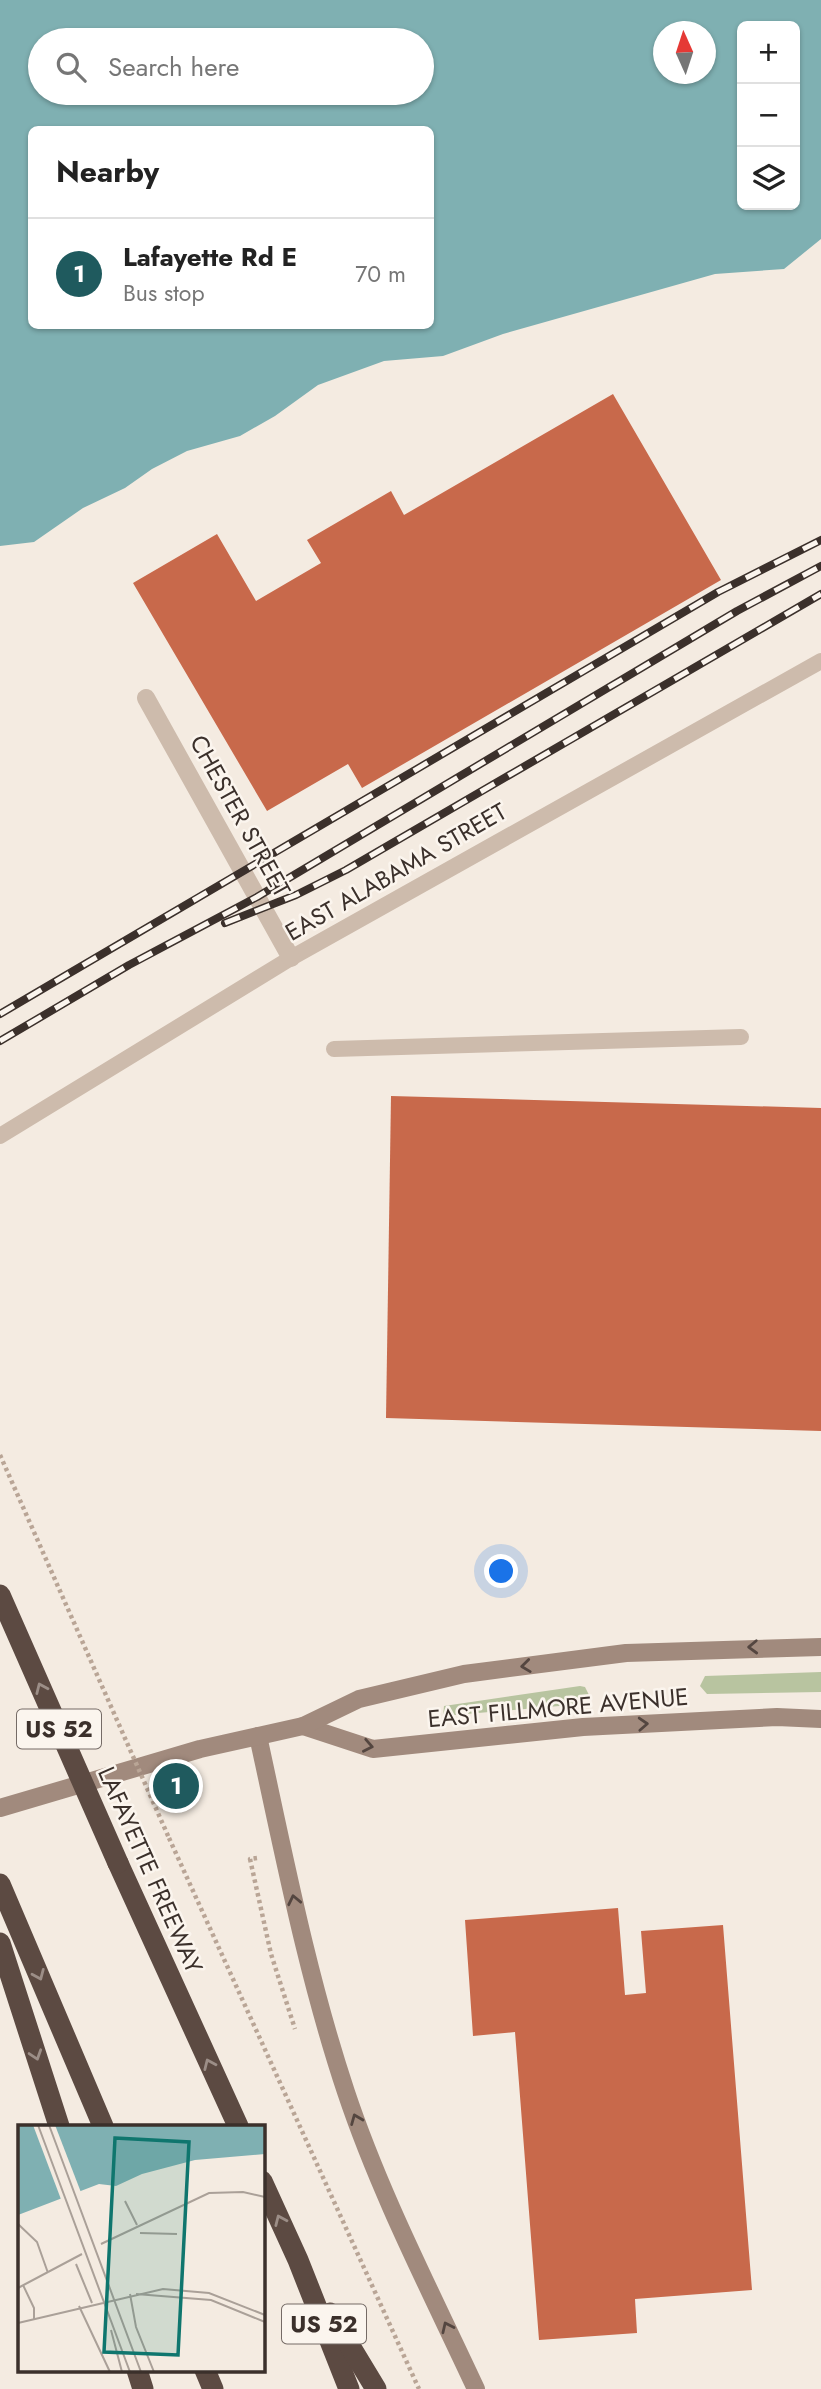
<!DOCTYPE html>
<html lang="en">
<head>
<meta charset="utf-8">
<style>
	body { margin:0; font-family:Jost,sans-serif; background:#f2f2f2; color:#222 }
	.controls { position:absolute; right:21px; top:21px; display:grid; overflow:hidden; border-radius:10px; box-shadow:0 2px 5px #0004 }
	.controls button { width:63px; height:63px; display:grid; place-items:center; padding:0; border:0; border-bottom:2px solid #e0e0e0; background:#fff; color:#222; font:35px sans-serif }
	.compass { position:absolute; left:653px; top:21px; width:63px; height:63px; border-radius:50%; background:#fff; box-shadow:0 2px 5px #0004; rotate:357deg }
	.you { position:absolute; left:502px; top:1572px; width:24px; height:24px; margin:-18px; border:5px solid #fff; border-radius:50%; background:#1a73e8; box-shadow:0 0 0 10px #1a73e833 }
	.badge { display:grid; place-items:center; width:46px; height:46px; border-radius:50%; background:#1f5a5e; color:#fff; font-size:23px; font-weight:700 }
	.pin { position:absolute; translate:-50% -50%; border:4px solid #fff; box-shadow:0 2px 7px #0006 }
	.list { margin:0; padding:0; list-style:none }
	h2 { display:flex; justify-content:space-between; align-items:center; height:91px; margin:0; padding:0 28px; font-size:30px }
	h2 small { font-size:23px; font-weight:400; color:#767676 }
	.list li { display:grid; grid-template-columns:46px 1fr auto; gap:21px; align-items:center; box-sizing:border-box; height:112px; padding:0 28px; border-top:2px solid #e0e0e0 }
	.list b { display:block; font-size:26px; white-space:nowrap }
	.list p { margin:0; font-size:23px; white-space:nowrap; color:#767676 }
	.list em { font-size:23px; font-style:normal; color:#767676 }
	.icon { flex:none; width:38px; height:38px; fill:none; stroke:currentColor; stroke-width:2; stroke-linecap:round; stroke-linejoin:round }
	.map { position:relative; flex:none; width:821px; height:2389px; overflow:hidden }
	.search { position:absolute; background:#fff; box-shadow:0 2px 5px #0004; left:28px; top:28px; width:406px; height:77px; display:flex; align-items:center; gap:18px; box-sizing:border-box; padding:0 24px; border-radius:38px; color:#767676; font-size:26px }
	.panel { position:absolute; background:#fff; box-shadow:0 2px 5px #0004; left:28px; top:126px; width:406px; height:203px; border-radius:10px }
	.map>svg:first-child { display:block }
	.green { fill:#b8c4a0 }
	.water { fill:#7fb0b2; fill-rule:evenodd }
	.building { fill:#c8694b }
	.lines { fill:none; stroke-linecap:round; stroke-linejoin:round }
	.path { stroke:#b9a596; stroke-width:4.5; stroke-dasharray:3.5 3.5; stroke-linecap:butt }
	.lane { stroke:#cdbbac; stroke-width:16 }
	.street { stroke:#cdbbac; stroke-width:18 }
	.secondary { stroke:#a18a7d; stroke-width:18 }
	.highway { stroke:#5c4a42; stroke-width:21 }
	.rail-casing { stroke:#3b302b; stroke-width:8 }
	.rail { stroke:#fbf5ee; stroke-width:5; stroke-dasharray:16; stroke-linecap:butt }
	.path-bridge { stroke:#b9a596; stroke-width:4.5; stroke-dasharray:3.5 3.5; stroke-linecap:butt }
	.highway-bridge { stroke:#5c4a42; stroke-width:21 }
	.oneway { stroke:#544640 }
	.oneway2 { stroke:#9c8e87 }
	.labels { text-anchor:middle; stroke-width:5; stroke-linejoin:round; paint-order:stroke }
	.shield { fill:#fbf5ee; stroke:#756b66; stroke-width:2 }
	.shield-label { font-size:23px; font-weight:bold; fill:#3b302b }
	.street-label { font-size:24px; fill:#3b302b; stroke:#fbf5ee }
	.inset-road { fill:none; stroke:#aaa098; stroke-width:2 }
	.view { fill:#0f766e; fill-opacity:0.15; stroke:#0f766e; stroke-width:3.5 }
	.inset-edge { fill:none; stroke:#3b302b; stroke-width:3.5 }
</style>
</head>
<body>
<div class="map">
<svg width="821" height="2389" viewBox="0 0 821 2389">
	<rect width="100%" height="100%" fill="#f4ebe1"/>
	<!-- green -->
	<g class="green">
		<path d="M 821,1672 L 821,1692 L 707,1694 L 700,1686 L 705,1676 Z"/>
		<path d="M 580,1686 L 585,1687 L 590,1697 L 582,1704 L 443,1716 L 444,1706 Z"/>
	</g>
	<!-- water -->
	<path class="water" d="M 0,0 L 821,0 L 821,239 L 784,269 L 715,274 L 503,334 L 443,356 L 384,361 L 318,385 L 275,416 L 240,436 L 187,451 L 152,469 L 125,488 L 83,508 L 34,542 L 0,546 ZM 742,26 L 795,26 L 795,205 L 742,205 ZM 664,32 L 706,32 L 706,74 L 664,74 ZM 40,40 L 422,40 L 422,93 L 40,93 ZM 32,130 L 430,130 L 430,326 L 32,326 Z"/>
	<!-- building -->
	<g class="building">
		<path d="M 613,394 L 721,580 L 362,788 L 348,764 L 267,811 L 133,583 L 217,534 L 256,601 L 321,563 L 307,540 L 391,491 L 404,515 Z"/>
		<path d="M 391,1096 L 821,1108 L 821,1431 L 386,1418 Z"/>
		<path d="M 618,1908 L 625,1995 L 646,1993 L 641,1931 L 723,1925 L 752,2290 L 635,2299 L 637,2333 L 539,2340 L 515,2032 L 473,2036 L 465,1920 Z"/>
	</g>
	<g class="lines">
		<!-- path -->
		<g class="path">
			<path d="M 169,1838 L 419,2389"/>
			<path d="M 257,1858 L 250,1859 L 271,1954 L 295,2029"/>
		</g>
		<!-- lane -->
		<g class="lane">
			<path d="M 334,1049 L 741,1037"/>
			<path d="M 0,1136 L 291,958 L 821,661"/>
		</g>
		<!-- street -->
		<path class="street" d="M 146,698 L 291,958"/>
		<!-- secondary -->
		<g class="secondary">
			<path d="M 303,1726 L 373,1749 L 583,1727 L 777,1717 L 821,1719"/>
			<path d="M 258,1736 C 284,1855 307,1975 346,2092 C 380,2194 431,2292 476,2389"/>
			<path d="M 0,1808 L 200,1749 L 303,1726 L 359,1699 L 464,1674 L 626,1653 L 821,1647"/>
		</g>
		<!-- highway -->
		<g class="highway">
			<path d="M 118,1863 L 238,2126"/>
			<path d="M 0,1884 L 103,2126"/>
			<path d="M 0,1943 L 59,2126"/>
			<path d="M 262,2181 L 298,2260 L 349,2389"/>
			<path d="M 330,2313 L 376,2389"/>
			<path d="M 137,2370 L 143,2389"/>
			<path d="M 205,2370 L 213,2389"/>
		</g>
		<!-- rail casing -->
		<g class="rail-casing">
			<g id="rail">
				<path d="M 225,923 L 296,895 L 346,870 L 821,594"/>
				<path d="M 0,1014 L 718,592 L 821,540"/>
				<path d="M 0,1041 L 129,965 L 257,897 L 737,611 L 821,566"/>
			</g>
		</g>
		<!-- rail -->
		<use href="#rail" class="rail"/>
		<!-- path-bridge -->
		<path class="path-bridge" d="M 0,1455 L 169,1838"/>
		<!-- highway-bridge -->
		<path class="highway-bridge" d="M 0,1595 L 118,1863"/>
	</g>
	<!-- one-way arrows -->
	<defs><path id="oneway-chevron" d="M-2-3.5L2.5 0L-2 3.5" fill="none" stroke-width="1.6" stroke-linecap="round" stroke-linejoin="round" transform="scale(1.75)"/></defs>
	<g class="oneway">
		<use href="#oneway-chevron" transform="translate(753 1647) rotate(178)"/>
		<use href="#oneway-chevron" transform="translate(526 1666) rotate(173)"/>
		<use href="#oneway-chevron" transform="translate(643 1724) rotate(-3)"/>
		<use href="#oneway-chevron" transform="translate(368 1746) rotate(11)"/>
		<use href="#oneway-chevron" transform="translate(294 1900) rotate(-102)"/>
		<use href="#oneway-chevron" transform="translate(356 2119) rotate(-112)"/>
		<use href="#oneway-chevron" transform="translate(447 2327) rotate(-115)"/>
	</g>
	<g class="oneway2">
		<use href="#oneway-chevron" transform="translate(41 1688) rotate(-114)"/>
		<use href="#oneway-chevron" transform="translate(39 1975) rotate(67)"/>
		<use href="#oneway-chevron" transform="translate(36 2055) rotate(72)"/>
		<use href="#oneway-chevron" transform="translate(209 2064) rotate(-114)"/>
		<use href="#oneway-chevron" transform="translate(280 2220) rotate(-114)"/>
	</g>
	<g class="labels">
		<!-- shield labels -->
		<g class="shield">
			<rect x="17" y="1709.5" width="84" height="39" rx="5"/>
			<rect x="282" y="2304.5" width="84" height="39" rx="5"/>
		</g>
		<g class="shield-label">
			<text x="59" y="1737">US 52</text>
			<text x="324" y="2332">US 52</text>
		</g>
		<!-- street labels -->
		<g class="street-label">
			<text transform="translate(240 816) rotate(61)" y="8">CHESTER STREET</text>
			<text transform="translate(396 872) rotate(-30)" y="8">EAST ALABAMA STREET</text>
			<text transform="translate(558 1708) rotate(-5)" y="8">EAST FILLMORE AVENUE</text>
			<text transform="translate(150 1870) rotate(66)" y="8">LAFAYETTE FREEWAY</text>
		</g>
	</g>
	<!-- overview -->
	<g transform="translate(18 2125)">
		<rect width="247" height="247" fill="#f4ebe1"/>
		<path d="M 0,0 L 247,0 L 247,29 L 177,35 L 124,49 L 98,61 L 81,59 L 0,90 Z" fill="#7fb0b2"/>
		<path d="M 15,0 L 37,0 L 64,70 L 44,77 Z" fill="#f4ebe1"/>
		<path class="inset-road" d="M 20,0 L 112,247M 31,0 L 123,247M 107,76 L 119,100M 0,99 L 19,117 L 30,148M 122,108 L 159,109M 83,119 L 191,68 L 225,67 L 247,72M 58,139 L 74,178M 5,160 L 16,183 L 16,194M 0,163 L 64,129M 112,169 L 118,202 L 136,247M 118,169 L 193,175 L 247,197M 61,181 L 92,247M 0,198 L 145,164 L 191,168 L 247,190M 93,205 L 104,247"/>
		<path class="view" d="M 97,13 L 171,17 L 160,230 L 86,227 Z"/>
		<rect width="247" height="247" class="inset-edge"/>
	</g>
</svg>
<div class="controls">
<button>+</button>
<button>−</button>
<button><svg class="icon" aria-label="layers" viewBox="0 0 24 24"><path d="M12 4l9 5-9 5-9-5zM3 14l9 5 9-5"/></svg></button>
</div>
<svg class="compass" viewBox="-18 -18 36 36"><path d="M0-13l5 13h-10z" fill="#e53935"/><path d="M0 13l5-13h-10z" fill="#767676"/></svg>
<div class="you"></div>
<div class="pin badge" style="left:176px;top:1786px">1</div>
<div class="search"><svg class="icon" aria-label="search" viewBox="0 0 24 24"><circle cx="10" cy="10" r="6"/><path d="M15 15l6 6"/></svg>Search here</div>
<section class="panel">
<h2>Nearby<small></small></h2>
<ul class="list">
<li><span class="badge">1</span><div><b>Lafayette Rd E</b><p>Bus stop</p></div><em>70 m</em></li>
</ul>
</section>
</div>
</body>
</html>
